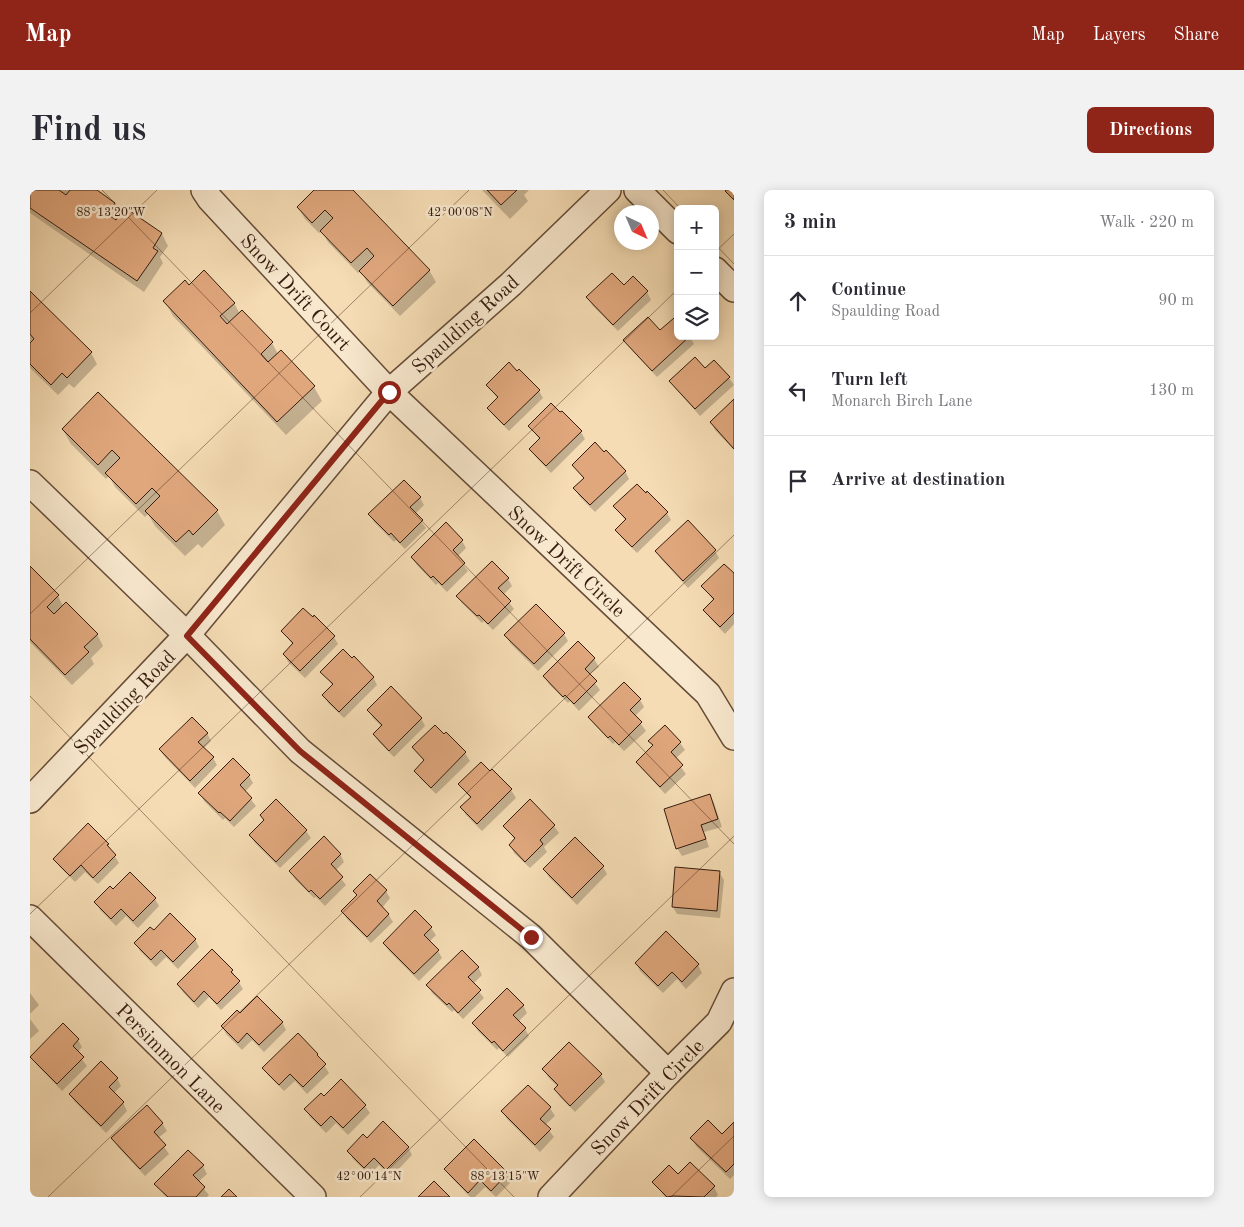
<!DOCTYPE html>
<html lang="en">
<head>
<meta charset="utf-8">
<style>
	body { margin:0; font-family:"Old Standard TT",serif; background:#f2f2f3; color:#2b2b33 }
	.controls { position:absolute; right:15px; top:15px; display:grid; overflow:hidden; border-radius:8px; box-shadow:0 2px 12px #0003 }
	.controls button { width:45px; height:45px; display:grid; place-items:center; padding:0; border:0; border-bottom:1px solid #e1e1e2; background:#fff; color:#2b2b33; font:25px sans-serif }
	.compass { position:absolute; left:584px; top:15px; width:45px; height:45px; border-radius:50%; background:#fff; box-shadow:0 2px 12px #0003; rotate:136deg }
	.stop { position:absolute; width:15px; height:15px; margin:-11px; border:4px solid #8f2418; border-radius:50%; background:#fff }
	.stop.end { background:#8f2418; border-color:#fff; box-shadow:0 1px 5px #0008 }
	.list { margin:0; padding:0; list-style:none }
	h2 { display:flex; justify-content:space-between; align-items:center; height:65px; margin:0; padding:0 20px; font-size:21px }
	h2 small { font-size:16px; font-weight:400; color:#7c7c81 }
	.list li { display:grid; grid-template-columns:32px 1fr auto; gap:15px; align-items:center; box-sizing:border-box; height:90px; padding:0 20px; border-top:1px solid #e1e1e2 }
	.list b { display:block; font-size:19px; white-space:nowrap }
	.list p { margin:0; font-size:16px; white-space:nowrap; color:#7c7c81 }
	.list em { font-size:16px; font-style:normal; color:#7c7c81 }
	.icon { flex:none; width:28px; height:28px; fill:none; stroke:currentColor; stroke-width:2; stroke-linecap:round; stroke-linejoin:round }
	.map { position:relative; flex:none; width:704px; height:1007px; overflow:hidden; border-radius:8px }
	header { display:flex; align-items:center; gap:30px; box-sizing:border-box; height:70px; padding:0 25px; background:#8f2418; color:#fff }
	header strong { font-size:24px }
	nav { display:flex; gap:28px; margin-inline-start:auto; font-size:18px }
	.intro { display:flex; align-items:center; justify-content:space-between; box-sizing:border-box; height:120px; padding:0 30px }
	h1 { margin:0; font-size:35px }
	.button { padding:12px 22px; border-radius:8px; background:#8f2418; color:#fff; font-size:18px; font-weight:700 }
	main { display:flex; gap:30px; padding:0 30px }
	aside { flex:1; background:#fff; border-radius:8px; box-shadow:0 2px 12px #0003 }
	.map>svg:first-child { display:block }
	.shadow { fill:#0003 }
	.building { fill:#e0a77d; stroke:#351c0f }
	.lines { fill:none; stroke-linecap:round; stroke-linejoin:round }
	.minor-casing { stroke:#654c38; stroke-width:28 }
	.minor { stroke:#f8e8ce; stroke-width:25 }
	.route { stroke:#8f2418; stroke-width:6 }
	.ticks { fill:none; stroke:#351c0f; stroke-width:1; stroke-opacity:0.45 }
	.labels { text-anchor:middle; stroke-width:5; stroke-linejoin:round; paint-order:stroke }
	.street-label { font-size:20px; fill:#351c0f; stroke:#f8e8ce }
	.ticks-label { font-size:12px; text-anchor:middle; fill:#351c0f; stroke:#f8e8ce; stroke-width:5; stroke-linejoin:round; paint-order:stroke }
</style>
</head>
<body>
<header>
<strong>Map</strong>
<nav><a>Map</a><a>Layers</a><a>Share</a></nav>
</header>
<div class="intro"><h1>Find us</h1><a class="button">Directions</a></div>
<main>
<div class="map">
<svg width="704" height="1007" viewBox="0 0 704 1007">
	<rect width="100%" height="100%" fill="#f5dcb4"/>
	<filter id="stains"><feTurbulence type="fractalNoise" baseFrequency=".004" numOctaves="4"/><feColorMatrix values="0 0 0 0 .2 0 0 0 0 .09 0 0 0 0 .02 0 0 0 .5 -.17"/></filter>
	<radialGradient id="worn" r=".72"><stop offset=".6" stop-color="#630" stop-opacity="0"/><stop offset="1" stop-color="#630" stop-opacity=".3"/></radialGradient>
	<!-- shadow -->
	<g class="shadow">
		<path d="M 0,0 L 65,0 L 84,14 L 91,25 L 94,19 L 132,44 L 138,56 L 130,67 L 133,73 L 114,102 L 0,23 Z"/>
		<path d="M 286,0 L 322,0 L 399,80 L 406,92 L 370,126 L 337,92 L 331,81 L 328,83 L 298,52 L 292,41 L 289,43 L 275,29 L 268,17 Z"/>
		<path d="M 452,0 L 499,0 L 494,5 L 498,11 L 480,29 Z"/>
		<path d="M 594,96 L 617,102 L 621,110 L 588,141 L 562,115 L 558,107 Z"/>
		<path d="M 159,97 L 204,113 L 210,124 L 242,153 L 248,164 L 284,197 L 292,211 L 256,245 L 143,126 L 135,111 Z"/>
		<path d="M 0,103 L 61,163 L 67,174 L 44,198 L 39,194 L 28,205 L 0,178 Z"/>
		<path d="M 630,141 L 648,146 L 659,146 L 664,154 L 627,187 L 599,157 L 595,150 Z"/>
		<path d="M 684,172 L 699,188 L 704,195 L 670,226 L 645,198 L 640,191 L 675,180 Z"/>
		<path d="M 457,195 L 509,201 L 513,208 L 479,241 L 463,225 L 459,218 L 468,209 Z"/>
		<path d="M 68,204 L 187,321 L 195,335 L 172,358 L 168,354 L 155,366 L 125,336 L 118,324 L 115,327 L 85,297 L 79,286 L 76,289 L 41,254 L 33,240 Z"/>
		<path d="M 704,211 L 704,260 L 685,240 L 681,232 Z"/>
		<path d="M 499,236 L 551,242 L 555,249 L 521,283 L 505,266 L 501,259 L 510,250 Z"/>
		<path d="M 543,275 L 595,281 L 599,289 L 565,322 L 549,306 L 545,298 L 554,289 Z"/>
		<path d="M 390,308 L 394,315 L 385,324 L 396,338 L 375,359 L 366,350 L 364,352 L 344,332 L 340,325 Z"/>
		<path d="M 585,317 L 637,323 L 641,330 L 607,363 L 591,347 L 587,340 L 596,331 Z"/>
		<path d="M 432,351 L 436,358 L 427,367 L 438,381 L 417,402 L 408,393 L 406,395 L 387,375 L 382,368 Z"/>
		<path d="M 626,361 L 685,361 L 689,368 L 658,398 L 631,369 Z"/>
		<path d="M 0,378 L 28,406 L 33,416 L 67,444 L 73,456 L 61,468 L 64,474 L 42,495 L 0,452 Z"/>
		<path d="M 704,384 L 704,434 L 695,444 L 679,427 L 675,420 L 684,411 L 673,397 Z"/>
		<path d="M 478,389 L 482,396 L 473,405 L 484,419 L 463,440 L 454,431 L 452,433 L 432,413 L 428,406 Z"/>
		<path d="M 252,441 L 304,447 L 308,454 L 275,488 L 258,472 L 254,464 L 263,455 Z"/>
		<path d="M 534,444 L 538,451 L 508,481 L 480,453 L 476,445 Z"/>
		<path d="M 548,453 L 564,469 L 569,477 L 559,485 L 570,500 L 549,521 L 540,511 L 538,513 L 519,494 L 515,486 Z"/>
		<path d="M 292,482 L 343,487 L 347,495 L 314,528 L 298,513 L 294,505 L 303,496 Z"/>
		<path d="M 610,510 L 614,517 L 605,526 L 616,541 L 594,561 L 585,552 L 583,554 L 564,534 L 559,527 Z"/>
		<path d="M 339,520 L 391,528 L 395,536 L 364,567 L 349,552 L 344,545 L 352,537 L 343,528 Z"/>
		<path d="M 635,537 L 650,553 L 655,560 L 645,569 L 656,584 L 635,604 L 612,579 L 607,572 L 623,557 L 620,551 Z"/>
		<path d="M 177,543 L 181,551 L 173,559 L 183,568 L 187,575 L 165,598 L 135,567 L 130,560 Z"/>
		<path d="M 416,544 L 435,563 L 440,571 L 406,604 L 390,588 L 386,581 L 395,572 L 383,558 Z"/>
		<path d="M 462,580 L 481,600 L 486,608 L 452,641 L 436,625 L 432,618 L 441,609 L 430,595 Z"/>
		<path d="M 219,586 L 223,593 L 215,602 L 226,616 L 204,637 L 195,628 L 193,630 L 174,611 L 170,603 Z"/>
		<path d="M 680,606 L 684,613 L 692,637 L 674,642 L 679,657 L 652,666 L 647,658 Z"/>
		<path d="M 231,626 L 276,641 L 281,648 L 250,678 L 225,653 L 220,645 L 234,631 Z"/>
		<path d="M 475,636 L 524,636 L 529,643 L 514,657 L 517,662 L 500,678 L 484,663 L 480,655 L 485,650 Z"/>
		<path d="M 78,655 L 89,673 L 68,694 L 55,682 L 45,692 L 29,676 L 25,669 Z"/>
		<path d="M 310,664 L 314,672 L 305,681 L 316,695 L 295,716 L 286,707 L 284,708 L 265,689 L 261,681 Z"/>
		<path d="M 573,677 L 577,684 L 547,715 L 519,687 L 514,679 Z"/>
		<path d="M 689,682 L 694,690 L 690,728 L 647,724 L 643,717 Z"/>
		<path d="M 340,685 L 356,701 L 360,708 L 352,718 L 358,724 L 363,732 L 341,753 L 317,729 L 312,721 L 327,707 L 324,701 Z"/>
		<path d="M 83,701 L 125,709 L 129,716 L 108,738 L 96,726 L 86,736 L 70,720 L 66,712 Z"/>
		<path d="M 401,738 L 406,745 L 399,752 L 408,761 L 412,768 L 389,791 L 359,761 L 354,754 Z"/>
		<path d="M 124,741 L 165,749 L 169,757 L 148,779 L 136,767 L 126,777 L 110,761 L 106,753 Z"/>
		<path d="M 606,773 L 668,775 L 672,783 L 656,799 L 647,789 L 633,803 L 610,781 Z"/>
		<path d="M 448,777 L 452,785 L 443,794 L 454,808 L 433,829 L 424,820 L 422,822 L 402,803 L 398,795 Z"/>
		<path d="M 202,781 L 213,799 L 191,820 L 179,807 L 168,818 L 153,802 L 148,794 Z"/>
		<path d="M 0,803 L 9,815 L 0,824 Z"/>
		<path d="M 493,815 L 497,823 L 488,832 L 495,839 L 499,846 L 478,867 L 469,858 L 467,860 L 448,841 L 443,833 Z"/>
		<path d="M 210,824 L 252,832 L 256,840 L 234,862 L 222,850 L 212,860 L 196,844 L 192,836 Z"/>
		<path d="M 0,829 L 9,841 L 0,849 Z"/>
		<path d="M 48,850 L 52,857 L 47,863 L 57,876 L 32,901 L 6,874 L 1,867 Z"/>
		<path d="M 287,864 L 299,883 L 277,904 L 265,891 L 254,901 L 238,885 L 234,878 Z"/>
		<path d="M 514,879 L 571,885 L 575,892 L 545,922 L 530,907 L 525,899 L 528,897 L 518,887 Z"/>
		<path d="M 87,888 L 91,896 L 83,904 L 93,913 L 97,921 L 76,943 L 45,912 L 40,905 Z"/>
		<path d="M 498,896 L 520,918 L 525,926 L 515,935 L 524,947 L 510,962 L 477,929 L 473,922 Z"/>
		<path d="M 294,907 L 335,916 L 340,923 L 318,945 L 306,933 L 296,943 L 280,927 L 276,919 Z"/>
		<path d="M 132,933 L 137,941 L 128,948 L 139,964 L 115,986 L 87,956 L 83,948 Z"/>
		<path d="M 704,933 L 704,985 L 700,989 L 666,956 L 662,948 L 692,945 Z"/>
		<path d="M 337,950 L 378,957 L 382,965 L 361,987 L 349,975 L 339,985 L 323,969 L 319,961 Z"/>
		<path d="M 444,951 L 477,984 L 482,991 L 466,1007 L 455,997 L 445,1007 L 440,1007 L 420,986 L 415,979 Z"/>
		<path d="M 158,962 L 173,976 L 177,984 L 168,992 L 179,1005 L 177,1007 L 136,1007 L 126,994 Z"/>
		<path d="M 648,986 L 684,997 L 688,1005 L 686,1007 L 635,1007 L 624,992 Z"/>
	</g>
	<!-- building -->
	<g class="building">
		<path d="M 0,0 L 29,0 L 36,5 L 40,0 L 67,0 L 85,13 L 77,24 L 86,30 L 94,17 L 132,43 L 123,58 L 128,61 L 107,91 L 0,18 Z"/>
		<path d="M 284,0 L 323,0 L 400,80 L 363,116 L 329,81 L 344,66 L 337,58 L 321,73 L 290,41 L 303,28 L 295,20 L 282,33 L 267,17 Z"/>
		<path d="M 457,0 L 487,0 L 471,15 Z"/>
		<path d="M 696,0 L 704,0 L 704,10 L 695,1 Z"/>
		<path d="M 174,80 L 205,113 L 190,126 L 197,134 L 212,120 L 243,152 L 231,164 L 238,172 L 251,160 L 285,196 L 247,232 L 133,111 L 155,90 L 159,95 Z"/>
		<path d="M 582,83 L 594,95 L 603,86 L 618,101 L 583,135 L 556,107 Z"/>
		<path d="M 0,101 L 62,162 L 37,188 L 32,183 L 21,195 L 0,174 L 0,153 L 4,149 L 0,144 Z"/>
		<path d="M 618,127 L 630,140 L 644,128 L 648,132 L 648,146 L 660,146 L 622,181 L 593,150 Z"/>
		<path d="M 665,167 L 675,178 L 684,170 L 700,187 L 665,219 L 639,191 Z"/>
		<path d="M 479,172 L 487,181 L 489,179 L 510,200 L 474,235 L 457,218 L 468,207 L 456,195 Z"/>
		<path d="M 68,202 L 188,320 L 163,345 L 159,340 L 146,352 L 115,321 L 130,306 L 122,298 L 106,314 L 75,283 L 90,268 L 82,260 L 68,275 L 32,239 Z"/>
		<path d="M 704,209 L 704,259 L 680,232 Z"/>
		<path d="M 521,213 L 530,222 L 532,221 L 552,241 L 516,276 L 499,259 L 510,248 L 498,236 Z"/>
		<path d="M 565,252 L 574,262 L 576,260 L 596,281 L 560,315 L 543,298 L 554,288 L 542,275 Z"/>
		<path d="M 374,290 L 391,307 L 380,317 L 393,330 L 370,353 L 361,343 L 359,345 L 338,324 Z"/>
		<path d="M 607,294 L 616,303 L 617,301 L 638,322 L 602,357 L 585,340 L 596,329 L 583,316 Z"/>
		<path d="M 658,330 L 686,360 L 653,391 L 625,361 Z"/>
		<path d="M 416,332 L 433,350 L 423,360 L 435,373 L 412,395 L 403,386 L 401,388 L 381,367 Z"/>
		<path d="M 462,371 L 479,388 L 468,398 L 481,411 L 458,434 L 449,425 L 447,426 L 426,406 Z"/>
		<path d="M 694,374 L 704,383 L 704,423 L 690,437 L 673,420 L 684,409 L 671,396 Z"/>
		<path d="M 0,376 L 29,405 L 17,417 L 24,424 L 36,412 L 68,444 L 54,457 L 59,462 L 35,485 L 0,449 Z"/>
		<path d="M 506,414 L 535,443 L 504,474 L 474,445 Z"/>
		<path d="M 273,418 L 283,427 L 284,425 L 305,446 L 270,481 L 253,464 L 263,453 L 251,441 Z"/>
		<path d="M 548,451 L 565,468 L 555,479 L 567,491 L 544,514 L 535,505 L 533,507 L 513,486 Z"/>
		<path d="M 313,459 L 322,468 L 324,466 L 344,487 L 309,522 L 292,505 L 303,494 L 290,482 Z"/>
		<path d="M 594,492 L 611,509 L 600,520 L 612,532 L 589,555 L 580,546 L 578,548 L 558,527 Z"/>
		<path d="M 361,496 L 392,528 L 359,561 L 343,544 L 352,535 L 337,520 Z"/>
		<path d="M 162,527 L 178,543 L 168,552 L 184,567 L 160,591 L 129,559 Z"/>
		<path d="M 405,535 L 414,544 L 416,542 L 436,562 L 401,598 L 384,581 L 394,570 L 382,557 Z"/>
		<path d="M 635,535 L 651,552 L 641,562 L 653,575 L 630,597 L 606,572 L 623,555 L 618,551 Z"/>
		<path d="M 203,568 L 220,585 L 210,595 L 222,608 L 200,631 L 190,622 L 189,623 L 168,603 Z"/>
		<path d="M 451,572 L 460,581 L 462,579 L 482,599 L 447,634 L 430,617 L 441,607 L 428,594 Z"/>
		<path d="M 680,604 L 688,629 L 671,635 L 676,649 L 646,659 L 634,619 Z"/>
		<path d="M 246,609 L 277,640 L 246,672 L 219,645 L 234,630 L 230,625 Z"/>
		<path d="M 500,609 L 525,635 L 510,650 L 513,654 L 495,672 L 479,655 L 485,648 L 473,636 Z"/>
		<path d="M 58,633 L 79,654 L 77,655 L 86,665 L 63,688 L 51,675 L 40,686 L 23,669 Z"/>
		<path d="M 294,646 L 311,664 L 301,674 L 313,687 L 290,709 L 281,700 L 279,702 L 259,681 Z"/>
		<path d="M 545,647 L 574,676 L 542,708 L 513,679 Z"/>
		<path d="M 645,677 L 690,681 L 687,721 L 642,717 Z"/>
		<path d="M 100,682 L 126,708 L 103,731 L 91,719 L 81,729 L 64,712 L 80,696 L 83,699 Z"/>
		<path d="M 340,684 L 357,700 L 347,711 L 359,724 L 337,747 L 311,721 L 327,705 L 323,701 Z"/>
		<path d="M 385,720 L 402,737 L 394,745 L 409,760 L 384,784 L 353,753 Z"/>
		<path d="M 140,723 L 166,749 L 143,772 L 131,760 L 121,770 L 104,753 L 120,737 L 124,740 Z"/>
		<path d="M 636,741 L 669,774 L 652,792 L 642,782 L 628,796 L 605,773 Z"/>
		<path d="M 182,759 L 203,780 L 201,782 L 210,791 L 187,814 L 174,801 L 164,812 L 147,794 Z"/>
		<path d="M 432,760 L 449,777 L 438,787 L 451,800 L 428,823 L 419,813 L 417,815 L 396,795 Z"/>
		<path d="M 477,798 L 494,815 L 483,825 L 496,838 L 473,861 L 464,851 L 462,853 L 442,833 Z"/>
		<path d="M 227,806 L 253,832 L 229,855 L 217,843 L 208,853 L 191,836 L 207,820 L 210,823 Z"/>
		<path d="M 33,833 L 49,849 L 43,856 L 54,867 L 27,894 L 0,867 Z"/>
		<path d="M 268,843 L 288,864 L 287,865 L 296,874 L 273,897 L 260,884 L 249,895 L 232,878 Z"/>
		<path d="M 539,852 L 572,884 L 540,916 L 524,899 L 528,895 L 512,879 Z"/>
		<path d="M 71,871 L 88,888 L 79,897 L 94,912 L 71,936 L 39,904 Z"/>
		<path d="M 311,889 L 336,915 L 313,938 L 301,926 L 291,936 L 274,919 L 291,903 L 294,906 Z"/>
		<path d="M 498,895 L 521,917 L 510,929 L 521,939 L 505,955 L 471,921 Z"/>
		<path d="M 117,915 L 133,933 L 124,942 L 136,955 L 110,979 L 81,948 Z"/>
		<path d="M 678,930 L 692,944 L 704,932 L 704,974 L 696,982 L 660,948 Z"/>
		<path d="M 353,931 L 379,957 L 356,980 L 344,968 L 334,978 L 317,961 L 333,944 L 337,948 Z"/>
		<path d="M 444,949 L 478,983 L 461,1001 L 450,990 L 438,1003 L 414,979 Z"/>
		<path d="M 158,960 L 174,975 L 163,985 L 175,997 L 166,1007 L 138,1007 L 124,994 Z"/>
		<path d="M 660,972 L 685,996 L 674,1007 L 643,1006 L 637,1007 L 622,992 L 639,975 L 648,984 Z"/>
		<path d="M 404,991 L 420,1007 L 388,1007 Z"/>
		<path d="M 199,999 L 207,1007 L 191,1007 Z"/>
	</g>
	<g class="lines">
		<!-- minor casing -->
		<g class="minor-casing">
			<g id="minor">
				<path d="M 174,0 L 180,9 L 359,202 L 678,504 L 704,547"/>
				<path d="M 607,0 L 648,41"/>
				<path d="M 685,80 L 704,99"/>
				<path d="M 0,293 L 157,445 L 270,561 L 501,747 L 638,883"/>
				<path d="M 0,610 L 157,445 L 359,202 L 481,94 L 578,0"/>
				<path d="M 0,728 L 283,1007"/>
				<path d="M 521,1007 L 638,883 L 689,832 L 704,801"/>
			</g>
		</g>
		<!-- minor -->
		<use href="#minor" class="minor"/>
	</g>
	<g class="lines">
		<!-- route -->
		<path class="route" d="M 359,202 L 157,446 L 270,561 L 501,747"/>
	</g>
	<!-- ticks -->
	<path class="ticks" d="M 72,0 L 704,654M 633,0 L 651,19M 685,54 L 704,74M 685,62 L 704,44M 0,123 L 127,0M 0,424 L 439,0M 0,506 L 484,1007M 0,724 L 648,99M 18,1007 L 704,345M 330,1007 L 704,646M 641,1007 L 704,946"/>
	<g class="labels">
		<!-- street labels -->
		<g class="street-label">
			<text transform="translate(266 102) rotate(47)" y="7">Snow Drift Court</text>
			<text transform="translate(435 134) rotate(-42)" y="7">Spaulding Road</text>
			<text transform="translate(537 371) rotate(43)" y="7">Snow Drift Circle</text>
			<text transform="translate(94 512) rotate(-46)" y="7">Spaulding Road</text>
			<text transform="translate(141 868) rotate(45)" y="7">Persimmon Lane</text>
			<text transform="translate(617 907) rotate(-46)" y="7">Snow Drift Circle</text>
		</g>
	</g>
	<g class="ticks-label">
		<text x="430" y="26">42°00'08"N</text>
		<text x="81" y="26">88°13'20"W</text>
		<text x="475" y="990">88°13'15"W</text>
		<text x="339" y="990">42°00'14"N</text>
	</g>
	<rect width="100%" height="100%" filter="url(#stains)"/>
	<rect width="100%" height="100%" fill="url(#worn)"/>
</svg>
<div class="controls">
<button>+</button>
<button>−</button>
<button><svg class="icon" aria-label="layers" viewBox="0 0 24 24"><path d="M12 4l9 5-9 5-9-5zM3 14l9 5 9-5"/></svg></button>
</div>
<svg class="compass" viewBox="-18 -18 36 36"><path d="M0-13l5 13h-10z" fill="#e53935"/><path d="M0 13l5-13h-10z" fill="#7c7c81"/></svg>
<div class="stop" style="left:359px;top:202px"></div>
<div class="stop end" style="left:501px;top:747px"></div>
</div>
<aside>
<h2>3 min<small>Walk · 220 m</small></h2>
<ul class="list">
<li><svg class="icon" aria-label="ahead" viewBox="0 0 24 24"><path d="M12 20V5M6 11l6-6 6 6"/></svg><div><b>Continue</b><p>Spaulding Road</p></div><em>90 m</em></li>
<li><svg class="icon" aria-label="left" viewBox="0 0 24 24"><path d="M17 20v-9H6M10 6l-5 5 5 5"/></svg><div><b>Turn left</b><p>Monarch Birch Lane</p></div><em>130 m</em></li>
<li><svg class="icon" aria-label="arrive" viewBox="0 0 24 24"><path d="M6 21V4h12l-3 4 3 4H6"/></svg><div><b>Arrive at destination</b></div></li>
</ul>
</aside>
</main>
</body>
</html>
